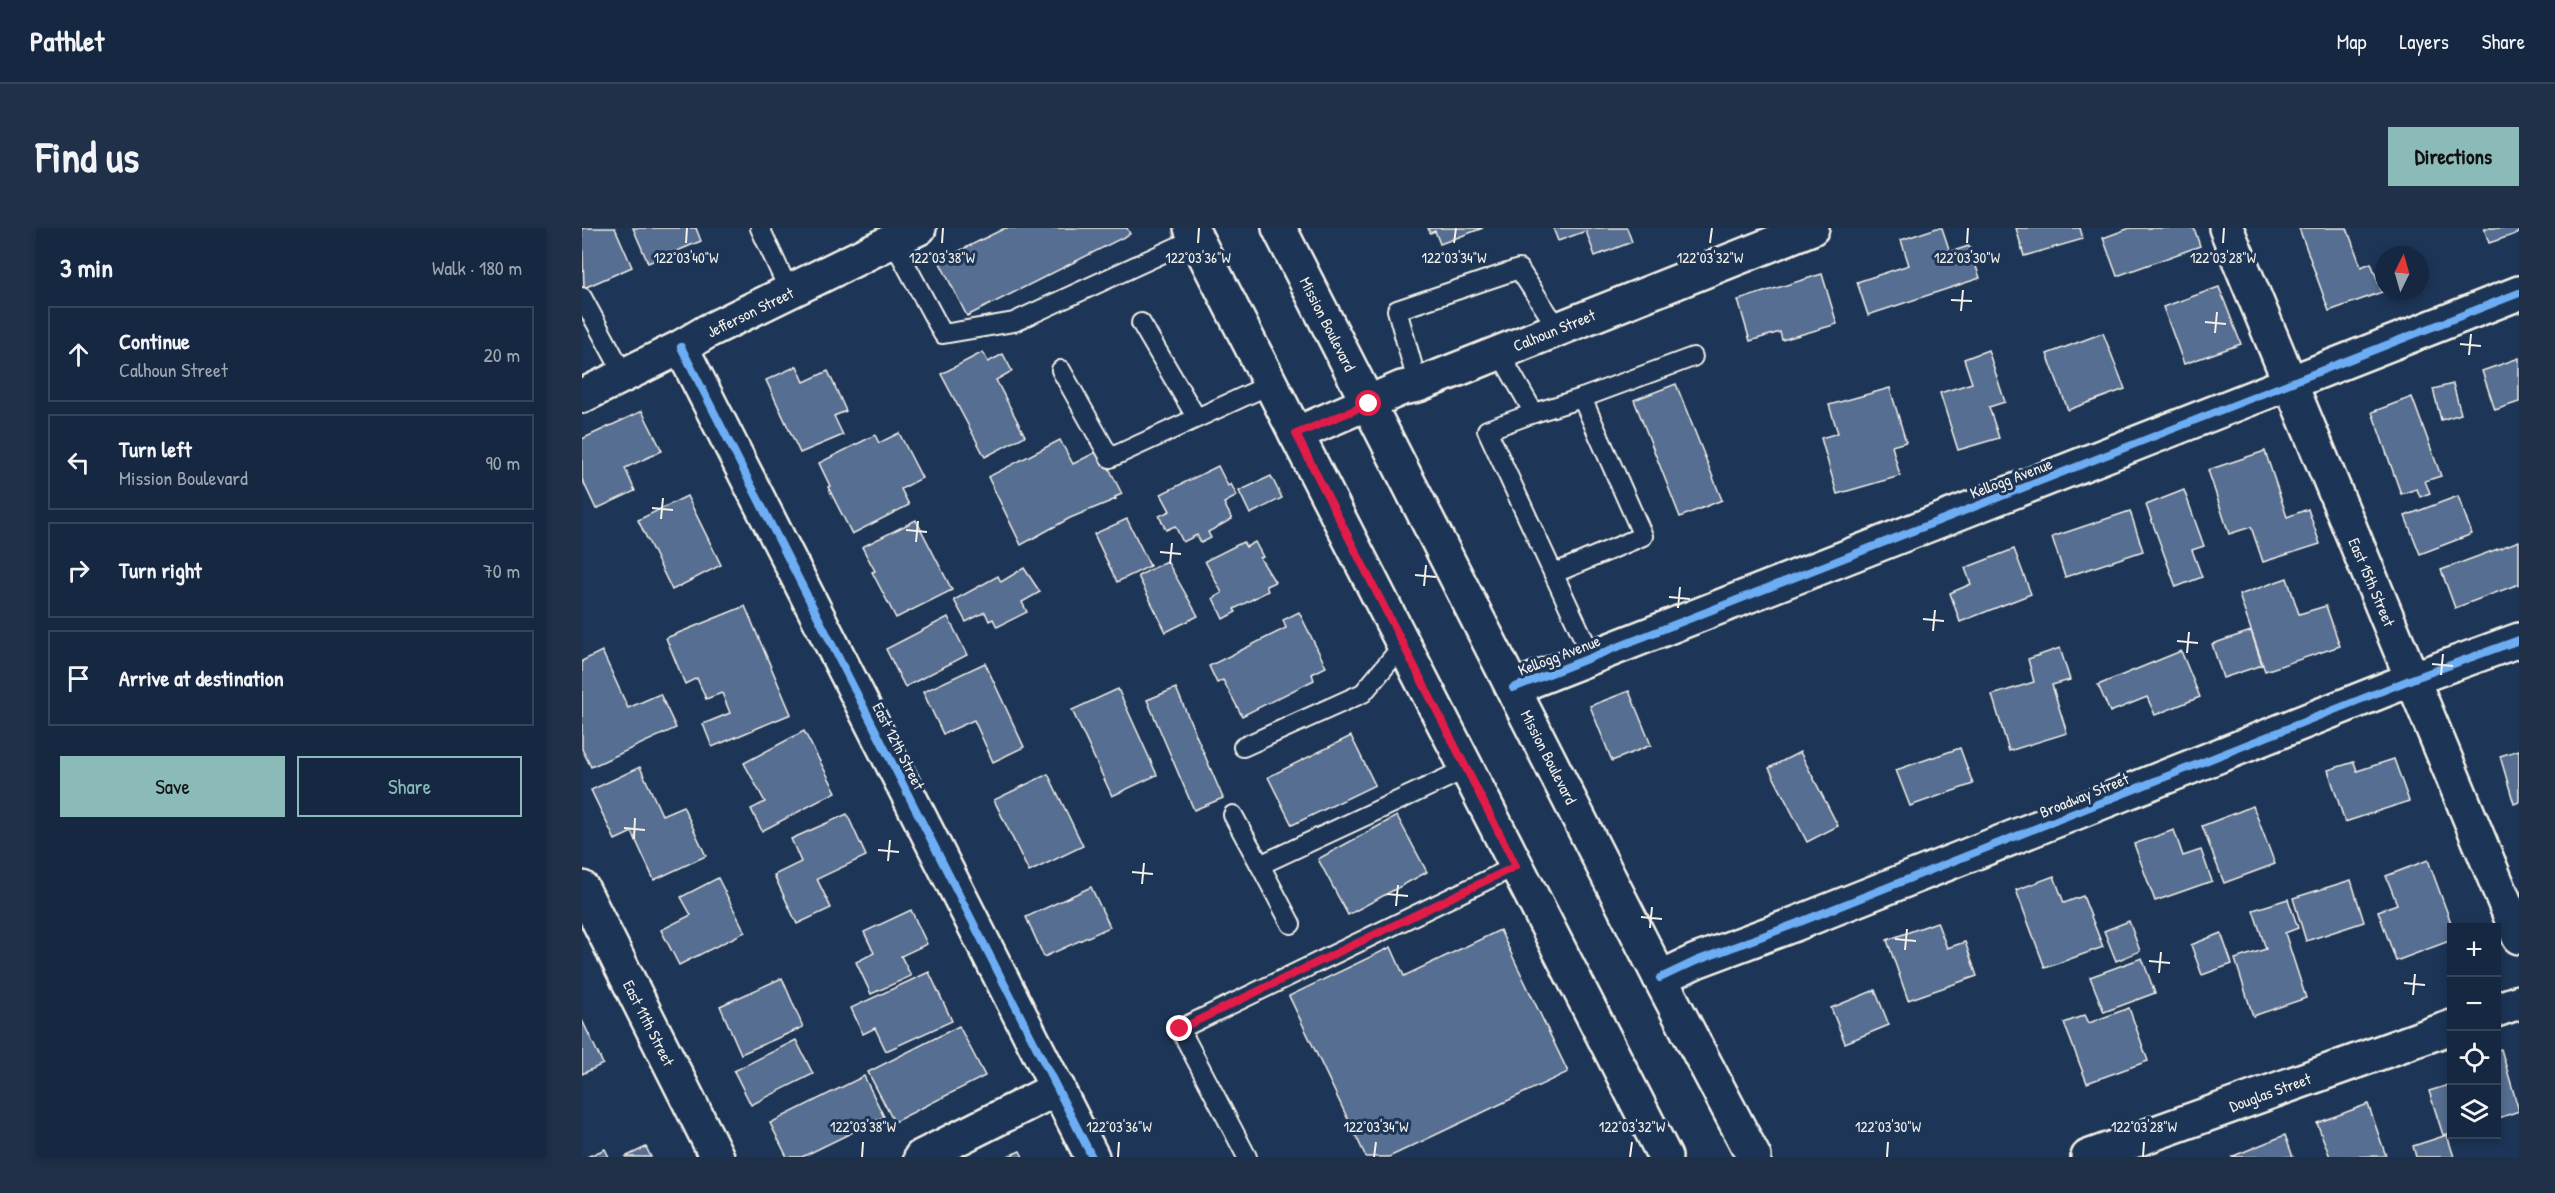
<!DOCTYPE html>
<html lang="en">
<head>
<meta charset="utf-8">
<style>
	body { margin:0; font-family:"Patrick Hand",sans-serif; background:#1f3048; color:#f1f3f6 }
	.controls { position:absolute; right:18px; bottom:18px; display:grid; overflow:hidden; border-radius:0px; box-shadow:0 3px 9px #0003 }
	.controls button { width:54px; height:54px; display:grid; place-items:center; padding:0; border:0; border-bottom:2px solid #35445a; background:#162841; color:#f1f3f6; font:30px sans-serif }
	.compass { position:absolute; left:1793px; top:18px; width:54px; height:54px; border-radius:50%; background:#162841; box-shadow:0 3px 9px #0003; rotate:5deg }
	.stop { position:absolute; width:18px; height:18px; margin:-14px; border:4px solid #e11d48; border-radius:50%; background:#fff }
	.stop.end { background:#e11d48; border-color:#fff; box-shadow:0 2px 6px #0008 }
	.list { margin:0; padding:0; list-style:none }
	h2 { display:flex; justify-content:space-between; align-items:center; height:78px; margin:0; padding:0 24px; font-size:26px }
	h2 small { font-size:20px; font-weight:400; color:#9ea6b1 }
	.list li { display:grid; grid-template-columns:39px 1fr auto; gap:18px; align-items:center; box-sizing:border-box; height:96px; margin:0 12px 12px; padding:0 12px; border:2px solid #35445a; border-radius:0px }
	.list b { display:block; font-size:22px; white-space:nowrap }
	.list p { margin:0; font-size:20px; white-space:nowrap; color:#9ea6b1 }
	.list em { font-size:20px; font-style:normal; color:#9ea6b1 }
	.actions { display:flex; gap:12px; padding:18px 24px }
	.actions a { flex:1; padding:14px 0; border:2px solid #8bbbb9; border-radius:0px; text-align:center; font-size:21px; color:#8bbbb9 }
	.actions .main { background:#8bbbb9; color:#111 }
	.icon { flex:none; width:33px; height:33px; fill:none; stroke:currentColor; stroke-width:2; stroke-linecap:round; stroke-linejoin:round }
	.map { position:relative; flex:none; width:1937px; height:929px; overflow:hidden; border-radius:0px }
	header { display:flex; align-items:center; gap:36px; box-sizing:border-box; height:84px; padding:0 30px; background:#162841; border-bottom:2px solid #35445a }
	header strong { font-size:28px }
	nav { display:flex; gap:33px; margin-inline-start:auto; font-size:21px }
	.intro { display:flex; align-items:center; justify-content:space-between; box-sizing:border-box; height:144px; padding:0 36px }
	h1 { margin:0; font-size:42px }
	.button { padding:15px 27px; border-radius:0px; background:#8bbbb9; color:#111; font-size:21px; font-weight:700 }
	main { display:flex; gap:36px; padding:0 36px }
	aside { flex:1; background:#162841; border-radius:0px; box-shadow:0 3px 9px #0003 }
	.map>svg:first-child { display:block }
	.building { fill:#576e91; stroke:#f4f1e8; stroke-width:1.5 }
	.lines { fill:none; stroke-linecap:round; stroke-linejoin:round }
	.service-casing { stroke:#f4f1e8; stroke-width:22 }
	.minor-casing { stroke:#f4f1e8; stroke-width:38 }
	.primary-casing { stroke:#f4f1e8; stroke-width:38 }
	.service { stroke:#1d3557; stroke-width:18 }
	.minor { stroke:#1d3557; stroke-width:33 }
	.primary { stroke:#1d3557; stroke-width:33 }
	.cycleway-casing { stroke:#1d3557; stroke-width:11 }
	.cycleway { stroke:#6dadf4; stroke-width:8 }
	.route { stroke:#e11d48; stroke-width:8 }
	.ticks { fill:none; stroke:#f4f1e8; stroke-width:2 }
	.labels { text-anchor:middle; stroke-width:6; stroke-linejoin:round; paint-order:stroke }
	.street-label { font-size:16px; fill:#f4f1e8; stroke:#1d3557 }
	.ticks-label { font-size:15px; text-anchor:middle; fill:#f4f1e8; stroke:#1d3557; stroke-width:6; stroke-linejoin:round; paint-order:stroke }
</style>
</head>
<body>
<header>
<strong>Pathlet</strong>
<nav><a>Map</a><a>Layers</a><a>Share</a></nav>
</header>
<div class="intro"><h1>Find us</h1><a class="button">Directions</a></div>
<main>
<aside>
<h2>3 min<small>Walk · 180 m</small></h2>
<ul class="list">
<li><svg class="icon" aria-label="ahead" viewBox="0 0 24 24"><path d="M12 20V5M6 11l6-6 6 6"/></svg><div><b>Continue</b><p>Calhoun Street</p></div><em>20 m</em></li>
<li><svg class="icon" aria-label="left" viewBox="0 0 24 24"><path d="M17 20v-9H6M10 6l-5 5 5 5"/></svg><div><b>Turn left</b><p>Mission Boulevard</p></div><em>90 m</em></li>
<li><svg class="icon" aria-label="right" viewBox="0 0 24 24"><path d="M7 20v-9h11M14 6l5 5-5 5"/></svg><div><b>Turn right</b></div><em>70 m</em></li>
<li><svg class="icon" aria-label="arrive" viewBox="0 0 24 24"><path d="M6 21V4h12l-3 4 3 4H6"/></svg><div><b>Arrive at destination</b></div></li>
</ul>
<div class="actions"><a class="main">Save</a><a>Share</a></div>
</aside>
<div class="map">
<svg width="1937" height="929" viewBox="0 0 1937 929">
	<rect width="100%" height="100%" fill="#1d3557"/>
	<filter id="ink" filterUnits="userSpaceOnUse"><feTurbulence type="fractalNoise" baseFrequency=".0167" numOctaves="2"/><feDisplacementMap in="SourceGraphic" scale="12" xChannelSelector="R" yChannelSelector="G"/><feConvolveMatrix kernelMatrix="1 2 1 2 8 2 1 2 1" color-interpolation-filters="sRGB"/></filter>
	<g filter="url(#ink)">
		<!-- building -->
		<g class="building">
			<path d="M 0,0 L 33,0 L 50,39 L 2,60 Z"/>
			<path d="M 51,0 L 114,0 L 119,13 L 66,35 Z"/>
			<path d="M 423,0 L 545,0 L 548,6 L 385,88 L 357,33 Z"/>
			<path d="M 846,0 L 901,0 L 858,16 L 853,3 L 848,5 Z"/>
			<path d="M 971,0 L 1045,0 L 1050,14 L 1013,28 L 1004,3 L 976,13 Z"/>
			<path d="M 1355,0 L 1360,0 L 1368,24 L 1387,18 L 1398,50 L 1286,87 L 1275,54 L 1327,37 L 1319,12 Z"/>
			<path d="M 1434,0 L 1498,0 L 1501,11 L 1442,28 Z"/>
			<path d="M 1548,0 L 1612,0 L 1618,18 L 1535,48 L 1521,10 Z"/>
			<path d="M 1717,0 L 1765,0 L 1779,39 L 1789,35 L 1800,64 L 1747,83 Z"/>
			<path d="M 1902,0 L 1937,0 L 1937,5 L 1907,15 Z"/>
			<path d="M 1240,46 L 1255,96 L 1200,112 L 1198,104 L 1168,113 L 1156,72 Z"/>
			<path d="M 1637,59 L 1659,116 L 1602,136 L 1581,79 Z"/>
			<path d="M 1521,105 L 1543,161 L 1486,182 L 1465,126 Z"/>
			<path d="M 1406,122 L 1423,174 L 1407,179 L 1417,210 L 1376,222 L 1358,165 L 1390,155 L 1382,131 Z"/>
			<path d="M 401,124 L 406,134 L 421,126 L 430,143 L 414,152 L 443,208 L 403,229 L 359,146 Z"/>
			<path d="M 1937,130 L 1937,174 L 1913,182 L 1900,143 Z"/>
			<path d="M 215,138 L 222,154 L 246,143 L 264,183 L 252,188 L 261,207 L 218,225 L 184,152 Z"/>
			<path d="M 1094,156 L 1140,272 L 1098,289 L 1052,172 Z"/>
			<path d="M 1871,156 L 1879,186 L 1859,192 L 1851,161 Z"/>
			<path d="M 1308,160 L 1324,214 L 1310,218 L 1318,248 L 1255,266 L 1239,210 L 1256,205 L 1247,177 Z"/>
			<path d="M 1830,169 L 1859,248 L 1843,253 L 1848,265 L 1838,269 L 1835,261 L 1819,266 L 1790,184 Z"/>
			<path d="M 60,183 L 80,223 L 43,240 L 53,263 L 14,281 L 0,251 L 0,211 Z"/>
			<path d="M 317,205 L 340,250 L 319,261 L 327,277 L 270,306 L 246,259 L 248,258 L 237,235 L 293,207 L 297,215 Z"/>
			<path d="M 478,212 L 491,236 L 518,222 L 540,266 L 533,269 L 534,271 L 488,290 L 439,317 L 406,249 Z"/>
			<path d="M 1683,223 L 1705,289 L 1726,281 L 1738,316 L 1681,334 L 1669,299 L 1647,306 L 1626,242 Z"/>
			<path d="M 636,238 L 646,258 L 649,256 L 655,268 L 642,275 L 650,291 L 626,304 L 629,310 L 619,315 L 615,307 L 601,314 L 593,298 L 584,302 L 577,288 L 588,283 L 579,266 Z"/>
			<path d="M 689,248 L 700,270 L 668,286 L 657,263 Z"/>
			<path d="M 1602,262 L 1622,318 L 1610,322 L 1620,349 L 1594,359 L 1564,277 Z"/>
			<path d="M 105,268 L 139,337 L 90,362 L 56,292 Z"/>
			<path d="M 1876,268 L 1890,306 L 1838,326 L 1823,288 Z"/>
			<path d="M 1548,283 L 1561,323 L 1483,349 L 1470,309 Z"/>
			<path d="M 545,291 L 568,338 L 535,354 L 512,306 Z"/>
			<path d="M 334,292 L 370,362 L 314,390 L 290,344 L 293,343 L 280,319 Z"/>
			<path d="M 1937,313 L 1937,356 L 1873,380 L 1859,342 Z"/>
			<path d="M 661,314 L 664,319 L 673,314 L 681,329 L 678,330 L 693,354 L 684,358 L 686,363 L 652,381 L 654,384 L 641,391 L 631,370 L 640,365 L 623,333 Z"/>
			<path d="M 1432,321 L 1449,366 L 1378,394 L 1368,365 L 1389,356 L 1383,340 Z"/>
			<path d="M 585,333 L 616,388 L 584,404 L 556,348 Z"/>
			<path d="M 442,340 L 458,364 L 440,374 L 445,384 L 415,399 L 411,391 L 407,393 L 403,384 L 384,394 L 372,372 L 416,348 L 419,354 Z"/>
			<path d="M 1705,350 L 1717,386 L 1744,378 L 1758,418 L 1683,443 L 1657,367 Z"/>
			<path d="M 163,378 L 209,486 L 130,519 L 121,496 L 148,485 L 140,465 L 124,471 L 115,450 L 103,456 L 84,410 Z"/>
			<path d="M 717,384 L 744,439 L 730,446 L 732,452 L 660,488 L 641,452 L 635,455 L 627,438 L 704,400 L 701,392 Z"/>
			<path d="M 366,389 L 385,427 L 323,459 L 304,421 Z"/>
			<path d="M 1669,403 L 1680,437 L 1641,450 L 1630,416 Z"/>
			<path d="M 1478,420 L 1488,452 L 1470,457 L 1485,505 L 1427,523 L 1410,467 L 1452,454 L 1446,431 Z"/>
			<path d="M 20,423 L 46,480 L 78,466 L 94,500 L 9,539 L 0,521 L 0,433 Z"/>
			<path d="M 1599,423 L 1618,469 L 1573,487 L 1565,469 L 1528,484 L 1516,457 Z"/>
			<path d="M 403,435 L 442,519 L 411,534 L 392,492 L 361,506 L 341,464 Z"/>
			<path d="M 594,460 L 641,570 L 612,582 L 565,472 Z"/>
			<path d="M 536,461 L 575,547 L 530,568 L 490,482 Z"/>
			<path d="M 1047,463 L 1069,517 L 1030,533 L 1008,478 Z"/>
			<path d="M 222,503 L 254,564 L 180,603 L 169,581 L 183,574 L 162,535 Z"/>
			<path d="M 769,508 L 793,557 L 710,597 L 686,549 Z"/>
			<path d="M 1378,520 L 1391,556 L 1328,578 L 1314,542 Z"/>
			<path d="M 1937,522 L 1937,574 L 1932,576 L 1918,528 Z"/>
			<path d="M 1218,524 L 1256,598 L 1225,614 L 1187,540 Z"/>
			<path d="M 1812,531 L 1827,573 L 1763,594 L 1746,542 L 1772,534 L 1775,543 Z"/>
			<path d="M 58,539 L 80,587 L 101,578 L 124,628 L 72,652 L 50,604 L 33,612 L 9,562 Z"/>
			<path d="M 466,546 L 501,618 L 447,644 L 412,572 Z"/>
			<path d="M 1671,578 L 1693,636 L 1642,655 L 1620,598 Z"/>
			<path d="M 265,586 L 284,628 L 235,651 L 249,680 L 215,696 L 192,647 L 219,634 L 209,611 Z"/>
			<path d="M 815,588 L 845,644 L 766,687 L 736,631 Z"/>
			<path d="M 1592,602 L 1601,628 L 1619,622 L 1630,653 L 1573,673 L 1552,616 Z"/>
			<path d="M 1846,632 L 1871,700 L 1870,712 L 1814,733 L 1796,683 L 1815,676 L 1804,648 Z"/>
			<path d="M 1472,648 L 1482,675 L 1501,668 L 1521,719 L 1463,740 L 1434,662 Z"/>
			<path d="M 136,650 L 163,704 L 97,737 L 79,702 L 109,687 L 99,669 Z"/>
			<path d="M 1769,652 L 1782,694 L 1724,713 L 1711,670 Z"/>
			<path d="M 509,659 L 528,699 L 462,729 L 444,689 Z"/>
			<path d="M 1706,671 L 1716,700 L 1703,705 L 1724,770 L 1671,788 L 1653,731 L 1684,721 L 1671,682 Z"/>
			<path d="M 329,682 L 345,716 L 319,728 L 329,748 L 289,766 L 274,734 L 292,725 L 282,704 Z"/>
			<path d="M 1547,693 L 1558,723 L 1534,733 L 1522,703 Z"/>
			<path d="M 1355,694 L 1365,720 L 1383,714 L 1395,748 L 1326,772 L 1305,712 Z"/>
			<path d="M 918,702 L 986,844 L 807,929 L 784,929 L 707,768 L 809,719 L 822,748 Z"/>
			<path d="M 1639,705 L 1650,736 L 1620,747 L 1609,717 Z"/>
			<path d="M 1560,730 L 1573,765 L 1522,784 L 1508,749 Z"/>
			<path d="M 347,744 L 370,793 L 304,823 L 293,800 L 281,806 L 269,780 Z"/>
			<path d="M 200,750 L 221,799 L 159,826 L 138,778 Z"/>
			<path d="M 1293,762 L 1307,797 L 1263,815 L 1249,780 Z"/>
			<path d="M 1547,780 L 1566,833 L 1505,855 L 1482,795 L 1503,787 L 1507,795 Z"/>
			<path d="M 0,792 L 21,836 L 0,846 Z"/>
			<path d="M 377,798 L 403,848 L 312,894 L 286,844 Z"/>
			<path d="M 214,812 L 231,846 L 169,877 L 152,843 Z"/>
			<path d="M 1919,821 L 1937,883 L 1914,891 L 1914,822 Z"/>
			<path d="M 282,848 L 302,889 L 220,929 L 205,929 L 188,895 Z"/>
			<path d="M 1870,856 L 1870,905 L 1861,907 L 1847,863 Z"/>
			<path d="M 1786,876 L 1804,928 L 1748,929 L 1735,895 Z"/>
			<path d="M 1703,907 L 1711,929 L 1649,929 Z"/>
			<path d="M 1865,907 L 1872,929 L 1834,929 L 1831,918 Z"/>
			<path d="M 64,919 L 69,929 L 43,929 Z"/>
			<path d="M 23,921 L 27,929 L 5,929 Z"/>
			<path d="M 438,923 L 441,929 L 424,929 Z"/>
		</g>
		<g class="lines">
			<!-- service casing -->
			<g class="service-casing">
				<g id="service">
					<path d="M 178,0 L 208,65"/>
					<path d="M 311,13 L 361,106 L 432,94 L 614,10"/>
					<path d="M 0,69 L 42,147"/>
					<path d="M 559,95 L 614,189"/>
					<path d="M 917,124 L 952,185 L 905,202 L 1010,429"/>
					<path d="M 479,142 L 528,230 L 689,156"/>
					<path d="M 836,157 L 815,82 L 937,41 L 976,101"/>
					<path d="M 1000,170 L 1111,129"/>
					<path d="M 952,185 L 1000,170 L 1061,308 L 973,345"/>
					<path d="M 661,519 L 781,465 L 821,417"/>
					<path d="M 651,587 L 678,637 L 884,541"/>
					<path d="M 678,637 L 709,696"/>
					<path d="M 665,929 L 598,801 L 934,638"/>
				</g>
			</g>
			<!-- minor casing -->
			<g class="minor-casing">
				<g id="minor">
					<path d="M 1644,0 L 1937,709"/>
					<path d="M 99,119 L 510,929"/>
					<path d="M 0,168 L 99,119 L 126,103 L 337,0"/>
					<path d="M 714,206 L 820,160 L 836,157 L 1230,0"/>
					<path d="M 931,460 L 1937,65"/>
					<path d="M 0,660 L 135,929"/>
					<path d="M 1078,750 L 1114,733 L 1213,696 L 1830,451 L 1937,412"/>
					<path d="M 1914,782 L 1937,774"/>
					<path d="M 339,929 L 476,860"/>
					<path d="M 1506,929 L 1870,799"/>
				</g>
			</g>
			<!-- primary casing -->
			<g class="primary-casing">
				<g id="primary">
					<path d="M 609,0 L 1083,929"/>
					<path d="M 697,0 L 1078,750 L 1172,929"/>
				</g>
			</g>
			<!-- service -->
			<use href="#service" class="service"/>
			<!-- minor -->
			<use href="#minor" class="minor"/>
			<!-- primary -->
			<use href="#primary" class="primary"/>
			<!-- cycleway casing -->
			<g class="cycleway-casing">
				<g id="cycleway">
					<path d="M 99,119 L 510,929"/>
					<path d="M 931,460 L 1937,65"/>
					<path d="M 1078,750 L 1114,733 L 1213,696 L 1830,451 L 1937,412"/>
				</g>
			</g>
			<!-- cycleway -->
			<use href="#cycleway" class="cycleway"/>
		</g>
	</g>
	<g class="lines" filter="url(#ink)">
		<!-- route -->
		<path class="route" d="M 598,801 L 934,638 L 714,206 L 787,176"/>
	</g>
	<!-- ticks -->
	<path class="ticks" d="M 104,15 L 105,0M 360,15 L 361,0M 616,15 L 617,0M 872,15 L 874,0M 1128,15 L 1130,0M 1385,15 L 1386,0M 1641,15 L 1642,0M 1369,72 L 1390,73M 1379,83 L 1381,62M 1623,94 L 1644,96M 1633,105 L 1635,84M 1878,116 L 1899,118M 1887,127 L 1889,106M 70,280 L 91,282M 79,291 L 81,270M 324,302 L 345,304M 334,314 L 336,293M 578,324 L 599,326M 588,336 L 590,315M 833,347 L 854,349M 842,358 L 844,337M 1087,369 L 1108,371M 1096,380 L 1098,359M 1341,391 L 1362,393M 1351,403 L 1353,382M 1595,413 L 1616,415M 1605,425 L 1607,404M 1850,436 L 1871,438M 1859,447 L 1861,426M 42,600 L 63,602M 52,611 L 53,590M 296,622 L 317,624M 306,633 L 308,612M 550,644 L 571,646M 560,656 L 562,635M 805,666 L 826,668M 814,678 L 816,657M 1059,689 L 1080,691M 1068,700 L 1070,679M 1313,711 L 1334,713M 1323,722 L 1325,701M 1567,733 L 1588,735M 1577,745 L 1579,724M 1822,755 L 1843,757M 1831,767 L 1833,746M 280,929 L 281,914M 536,929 L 537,914M 792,929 L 794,914M 1048,929 L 1050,914M 1305,929 L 1306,914M 1561,929 L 1562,914"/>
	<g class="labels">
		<!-- street labels -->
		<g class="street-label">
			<text transform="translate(168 84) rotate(-26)" y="6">Jefferson Street</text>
			<text transform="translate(746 96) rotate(63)" y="6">Mission Boulevard</text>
			<text transform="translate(972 102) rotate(-22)" y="6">Calhoun Street</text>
			<text transform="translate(1429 250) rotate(-21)" y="6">Kellogg Avenue</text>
			<text transform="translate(1790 354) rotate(67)" y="6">East 15th Street</text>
			<text transform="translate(977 427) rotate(-21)" y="6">Kellogg Avenue</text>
			<text transform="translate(317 518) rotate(63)" y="6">East 12th Street</text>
			<text transform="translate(967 529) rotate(63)" y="6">Mission Boulevard</text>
			<text transform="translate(1502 567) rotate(-22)" y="6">Broadway Street</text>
			<text transform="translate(67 795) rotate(63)" y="6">East 11th Street</text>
			<text transform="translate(1688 864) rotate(-20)" y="6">Douglas Street</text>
		</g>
	</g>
	<g class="ticks-label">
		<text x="104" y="35">122°03'40"W</text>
		<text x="360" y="35">122°03'38"W</text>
		<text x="616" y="35">122°03'36"W</text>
		<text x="872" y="35">122°03'34"W</text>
		<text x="1128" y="35">122°03'32"W</text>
		<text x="1385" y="35">122°03'30"W</text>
		<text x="1641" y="35">122°03'28"W</text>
		<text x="281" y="904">122°03'38"W</text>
		<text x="537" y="904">122°03'36"W</text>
		<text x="794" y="904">122°03'34"W</text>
		<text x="1050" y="904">122°03'32"W</text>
		<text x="1306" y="904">122°03'30"W</text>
		<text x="1562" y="904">122°03'28"W</text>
	</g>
</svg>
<div class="controls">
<button>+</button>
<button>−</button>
<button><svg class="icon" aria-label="locate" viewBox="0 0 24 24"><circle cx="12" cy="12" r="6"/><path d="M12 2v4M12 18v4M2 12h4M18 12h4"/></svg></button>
<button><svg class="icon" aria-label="layers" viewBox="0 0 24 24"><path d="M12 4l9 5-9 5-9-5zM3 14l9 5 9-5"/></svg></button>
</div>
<svg class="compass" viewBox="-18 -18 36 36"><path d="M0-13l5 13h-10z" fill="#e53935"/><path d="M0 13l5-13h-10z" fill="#9ea6b1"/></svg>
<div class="stop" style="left:787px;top:176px"></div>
<div class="stop end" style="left:598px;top:801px"></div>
</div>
</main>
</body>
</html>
